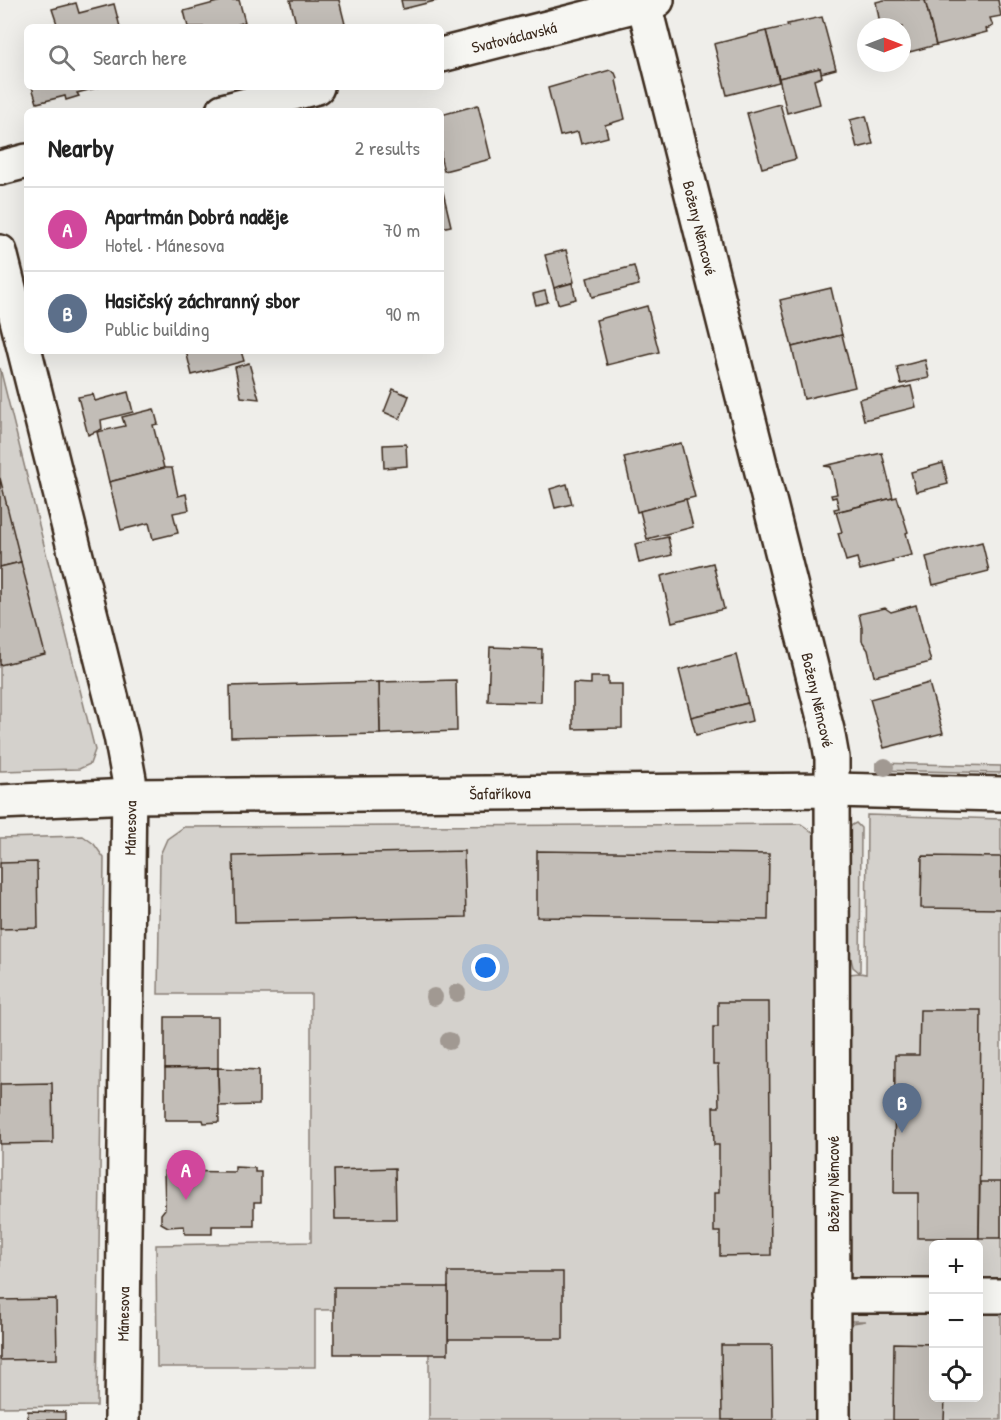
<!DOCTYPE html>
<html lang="en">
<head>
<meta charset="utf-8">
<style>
	body { margin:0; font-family:"Patrick Hand",sans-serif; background:#f2f2f2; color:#222 }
	.controls { position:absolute; right:18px; bottom:18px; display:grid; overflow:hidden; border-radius:9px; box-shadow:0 6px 24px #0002 }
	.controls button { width:54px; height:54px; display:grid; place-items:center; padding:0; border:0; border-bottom:2px solid #e0e0e0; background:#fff; color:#222; font:30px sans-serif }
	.compass { position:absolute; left:857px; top:18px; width:54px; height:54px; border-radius:50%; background:#fff; box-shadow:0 6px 24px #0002; rotate:90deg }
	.you { position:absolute; left:486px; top:968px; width:21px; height:21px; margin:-15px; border:4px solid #fff; border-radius:50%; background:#1a73e8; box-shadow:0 0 0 9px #1a73e833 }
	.badge { display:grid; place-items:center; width:39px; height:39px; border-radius:50%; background:#3b2a1e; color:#fff; font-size:20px; font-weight:700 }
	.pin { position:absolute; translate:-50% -50px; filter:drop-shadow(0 2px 3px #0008) }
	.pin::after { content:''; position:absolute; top:32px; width:21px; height:18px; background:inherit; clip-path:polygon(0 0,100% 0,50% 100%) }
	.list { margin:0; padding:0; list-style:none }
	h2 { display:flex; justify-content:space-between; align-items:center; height:78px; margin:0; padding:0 24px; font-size:26px }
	h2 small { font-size:20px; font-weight:400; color:#767676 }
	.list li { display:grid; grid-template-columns:39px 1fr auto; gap:18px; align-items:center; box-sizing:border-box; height:84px; padding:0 24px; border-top:2px solid #e0e0e0 }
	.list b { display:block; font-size:22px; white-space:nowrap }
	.list p { margin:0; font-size:20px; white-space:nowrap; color:#767676 }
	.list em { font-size:20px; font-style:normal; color:#767676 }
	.icon { flex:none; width:33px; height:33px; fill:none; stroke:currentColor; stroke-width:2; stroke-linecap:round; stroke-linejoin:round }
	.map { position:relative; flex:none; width:1001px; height:1420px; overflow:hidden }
	.search { position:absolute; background:#fff; box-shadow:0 6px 24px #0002; left:24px; top:24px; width:420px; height:66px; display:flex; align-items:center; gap:15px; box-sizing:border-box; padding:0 21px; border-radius:9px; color:#767676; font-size:22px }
	.panel { position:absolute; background:#fff; box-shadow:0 6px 24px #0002; left:24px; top:108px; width:420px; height:246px; border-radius:9px }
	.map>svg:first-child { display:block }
	.green { fill:#d4d1cc; stroke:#887e75; stroke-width:1.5; fill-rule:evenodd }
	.building { fill:#c2bdb7; stroke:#3b2a1e; stroke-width:1.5 }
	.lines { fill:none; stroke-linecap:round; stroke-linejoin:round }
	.minor-casing { stroke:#3b2a1e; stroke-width:38 }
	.minor { stroke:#f6f6f2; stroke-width:33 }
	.tree { fill:#a19992 }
	.labels { text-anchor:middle; stroke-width:5; stroke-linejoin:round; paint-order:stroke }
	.street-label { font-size:16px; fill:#3b2a1e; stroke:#f6f6f2 }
</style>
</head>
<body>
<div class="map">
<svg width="1001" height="1420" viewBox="0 0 1001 1420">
	<rect width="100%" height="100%" fill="#efeeea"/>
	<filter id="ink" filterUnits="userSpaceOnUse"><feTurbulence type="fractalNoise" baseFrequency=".0167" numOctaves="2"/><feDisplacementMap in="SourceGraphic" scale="12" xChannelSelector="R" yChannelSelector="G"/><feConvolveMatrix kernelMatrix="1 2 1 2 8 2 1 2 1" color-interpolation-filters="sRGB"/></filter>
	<g filter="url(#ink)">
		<!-- green -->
		<g class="green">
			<path d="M 0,368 L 95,750 L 90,764 L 79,769 L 0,771 Z"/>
			<path d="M 876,763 L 1001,766 L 1001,773 L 876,770 Z"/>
			<path d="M 867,815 L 1001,819 L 1001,1420 L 845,1420 L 846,1339 L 853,1323 L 866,1321 L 849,1321 L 849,974 L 860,973 L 853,967 L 847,943 L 847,832 L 852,825 L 856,823 L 861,828 L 860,973 L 866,974 ZM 934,1244 L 978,1244 L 978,1398 L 934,1398 Z"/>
			<path d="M 801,824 L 818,836 L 818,1420 L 429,1420 L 429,1309 L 315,1310 L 315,1367 L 157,1367 L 156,1245 L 311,1242 L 311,994 L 158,994 L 160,855 L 167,839 L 184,827 Z"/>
			<path d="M 83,836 L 94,844 L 104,858 L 97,1406 L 0,1407 L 0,838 Z"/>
		</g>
		<!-- building -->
		<g class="building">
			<path d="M 225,0 L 239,0 L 245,22 L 236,25 L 237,27 L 188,27 L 184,11 Z"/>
			<path d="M 290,0 L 339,0 L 345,24 L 334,27 L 297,27 Z"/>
			<path d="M 401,0 L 439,0 L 403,9 Z"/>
			<path d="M 884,0 L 925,0 L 936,45 L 902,54 L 902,27 L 869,27 L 880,24 L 876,2 Z"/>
			<path d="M 925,0 L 998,0 L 1001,16 L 990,18 L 993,26 L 986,29 L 987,32 L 936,45 Z"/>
			<path d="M 76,3 L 79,13 L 114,4 L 120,27 L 58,27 L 52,9 Z"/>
			<path d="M 822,17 L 836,69 L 821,73 L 820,68 L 779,78 L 766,31 L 788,26 L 787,24 Z"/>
			<path d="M 766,31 L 779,82 L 727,95 L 714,44 Z"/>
			<path d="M 820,68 L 822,77 L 814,80 L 820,104 L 787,113 L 779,78 Z"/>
			<path d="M 610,70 L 615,73 L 617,78 L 616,80 L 625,119 L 605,125 L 608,137 L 581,144 L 578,132 L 560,136 L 548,88 Z"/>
			<path d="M 32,87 L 100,87 L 77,93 L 79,96 L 66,100 L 65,96 L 37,103 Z"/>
			<path d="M 780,104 L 796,159 L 762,168 L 747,113 Z"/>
			<path d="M 478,105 L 491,159 L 444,171 L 441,160 L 441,115 Z"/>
			<path d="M 866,116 L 873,144 L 857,148 L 850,120 Z"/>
			<path d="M 443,192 L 451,226 L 441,228 L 441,193 Z"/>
			<path d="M 566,250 L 574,282 L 554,288 L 545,255 Z"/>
			<path d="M 634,266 L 639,285 L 592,297 L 587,278 Z"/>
			<path d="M 572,283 L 576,299 L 558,304 L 554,288 Z"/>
			<path d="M 831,288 L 842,335 L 792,347 L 780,300 Z"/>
			<path d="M 545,291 L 548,302 L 536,305 L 533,294 Z"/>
			<path d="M 647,306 L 659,352 L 607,365 L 596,320 Z"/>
			<path d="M 842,335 L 855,387 L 804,399 L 792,347 Z"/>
			<path d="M 186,351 L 241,351 L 244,361 L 192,375 Z"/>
			<path d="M 925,360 L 929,378 L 901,384 L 897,367 Z"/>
			<path d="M 249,363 L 259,399 L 241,397 L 235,367 Z"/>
			<path d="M 911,386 L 916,407 L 864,420 L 859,399 Z"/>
			<path d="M 393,389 L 409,396 L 400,419 L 384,412 Z"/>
			<path d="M 128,392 L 133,412 L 101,420 L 102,429 L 88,435 L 78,397 L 93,394 L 95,401 Z"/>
			<path d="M 154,409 L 158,424 L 153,425 L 164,468 L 109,482 L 97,432 L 125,426 L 122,417 Z"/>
			<path d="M 681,443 L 695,497 L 637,512 L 624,457 Z"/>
			<path d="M 406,444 L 407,466 L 384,468 L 383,445 Z"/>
			<path d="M 882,453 L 893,498 L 835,512 L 834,509 L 839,508 L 836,497 L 832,498 L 831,495 L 837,494 L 831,467 L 824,466 Z"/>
			<path d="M 943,463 L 948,484 L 916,492 L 911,472 Z"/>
			<path d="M 164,468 L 172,468 L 178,496 L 186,494 L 189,510 L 173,513 L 178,533 L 153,539 L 149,523 L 121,530 L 109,482 Z"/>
			<path d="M 0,478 L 21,562 L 0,567 Z"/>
			<path d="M 567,484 L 572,504 L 555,508 L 550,489 Z"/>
			<path d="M 897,497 L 908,532 L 906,533 L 912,555 L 892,560 L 893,562 L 860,570 L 857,558 L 846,561 L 838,533 L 842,532 L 836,512 Z"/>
			<path d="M 686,499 L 693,527 L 647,539 L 640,511 Z"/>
			<path d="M 668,537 L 672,555 L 639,563 L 635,544 Z"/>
			<path d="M 982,542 L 989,571 L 933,585 L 926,557 Z"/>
			<path d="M 21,562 L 45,654 L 0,665 L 0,567 Z"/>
			<path d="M 713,563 L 724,609 L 672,622 L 661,576 Z"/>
			<path d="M 916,605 L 931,662 L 874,676 L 868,650 L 862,641 L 862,628 L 859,614 L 885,608 L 891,612 Z"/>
			<path d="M 490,647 L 542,649 L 541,702 L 488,701 Z"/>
			<path d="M 736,655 L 748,703 L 691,717 L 679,670 Z"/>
			<path d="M 591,677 L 608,677 L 608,684 L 622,684 L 622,728 L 573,729 L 573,683 L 591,684 Z"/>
			<path d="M 456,680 L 457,731 L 380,734 L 379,682 Z"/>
			<path d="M 379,682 L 380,734 L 231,737 L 230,686 Z"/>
			<path d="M 929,683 L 943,733 L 884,748 L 870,699 Z"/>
			<path d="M 748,703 L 752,721 L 696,735 L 691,717 Z"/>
			<path d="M 464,851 L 466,917 L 235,922 L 233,856 Z"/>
			<path d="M 537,851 L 769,854 L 768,920 L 537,917 Z"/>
			<path d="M 922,856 L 1001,857 L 1001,909 L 921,908 Z"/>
			<path d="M 37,862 L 38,928 L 0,929 L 0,863 Z"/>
			<path d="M 718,1002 L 769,1002 L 771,1255 L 720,1256 L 720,1232 L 714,1232 L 714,1193 L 719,1193 L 719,1145 L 714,1145 L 713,1107 L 719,1107 L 718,1065 L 713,1065 L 713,1027 L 718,1027 Z"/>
			<path d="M 920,1010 L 981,1010 L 979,1238 L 918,1238 L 918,1193 L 894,1193 L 895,1055 L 919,1055 Z"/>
			<path d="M 165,1017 L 218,1017 L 218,1068 L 165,1069 Z"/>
			<path d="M 218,1068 L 219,1122 L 204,1123 L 203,1120 L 165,1120 L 165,1069 Z"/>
			<path d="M 218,1068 L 259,1070 L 259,1105 L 219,1106 Z"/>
			<path d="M 52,1083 L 53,1143 L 0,1144 L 0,1084 Z"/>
			<path d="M 235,1167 L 255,1168 L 255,1172 L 261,1172 L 261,1202 L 254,1202 L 254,1226 L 212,1226 L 212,1234 L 185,1234 L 184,1226 L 168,1227 L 161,1223 L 161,1214 L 165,1209 L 164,1171 L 235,1172 Z"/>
			<path d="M 395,1168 L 396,1219 L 335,1219 L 334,1170 Z"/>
			<path d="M 980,1182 L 1001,1182 L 1001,1238 L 979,1238 Z"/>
			<rect x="448" y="1272" width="115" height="67"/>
			<rect x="334" y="1287" width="114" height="67"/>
			<path d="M 56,1299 L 57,1359 L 0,1360 L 0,1300 Z"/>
			<path d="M 894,1343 L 934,1344 L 934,1398 L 945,1398 L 944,1420 L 893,1420 Z"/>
			<path d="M 721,1345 L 772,1345 L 773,1420 L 722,1420 Z"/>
			<path d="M 28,1411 L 65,1412 L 65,1420 L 27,1420 Z"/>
		</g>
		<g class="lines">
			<!-- minor casing -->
			<g class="minor-casing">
				<g id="minor">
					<path d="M 643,0 L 827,730 L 832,758 L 833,1420"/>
					<path d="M 441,55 L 657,0"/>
					<path d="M 223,111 L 317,87"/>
					<path d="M 0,168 L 27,161"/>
					<path d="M 0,252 L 121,736 L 129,779 L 122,1420"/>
					<path d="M 0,802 L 130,796 L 833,790 L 1001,794"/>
					<path d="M 832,1296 L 934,1296"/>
					<path d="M 978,1296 L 1001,1296"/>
				</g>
			</g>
			<!-- minor -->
			<use href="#minor" class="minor"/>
		</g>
		<!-- trees -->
		<g class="tree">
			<circle cx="885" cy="767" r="9"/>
			<circle cx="457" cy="993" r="9"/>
			<circle cx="434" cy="997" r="9"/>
			<circle cx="449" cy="1041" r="9"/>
		</g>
	</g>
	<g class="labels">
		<!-- street labels -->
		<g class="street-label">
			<text transform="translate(514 37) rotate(-14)" y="6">Svatováclavská</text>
			<text transform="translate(700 228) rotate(76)" y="6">Boženy Němcové</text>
			<text transform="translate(818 700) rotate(77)" y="6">Boženy Němcové</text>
			<text transform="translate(500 793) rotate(-1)" y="6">Šafaříkova</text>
			<text transform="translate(130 828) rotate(-89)" y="6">Mánesova</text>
			<text transform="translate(833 1184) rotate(-90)" y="6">Boženy Němcové</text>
			<text transform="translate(123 1314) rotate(-89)" y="6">Mánesova</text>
		</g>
	</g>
</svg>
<div class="controls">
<button>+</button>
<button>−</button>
<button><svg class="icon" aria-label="locate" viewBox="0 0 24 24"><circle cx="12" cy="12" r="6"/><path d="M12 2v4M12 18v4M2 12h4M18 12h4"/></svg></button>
</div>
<svg class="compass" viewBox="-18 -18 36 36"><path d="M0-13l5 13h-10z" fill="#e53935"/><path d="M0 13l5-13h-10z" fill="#767676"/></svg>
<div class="you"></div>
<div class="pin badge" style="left:186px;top:1200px;background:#d1479c">A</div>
<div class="pin badge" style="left:902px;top:1133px;background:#5c6f8a">B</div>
<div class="search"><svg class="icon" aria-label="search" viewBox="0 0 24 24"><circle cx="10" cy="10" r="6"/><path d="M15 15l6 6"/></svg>Search here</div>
<section class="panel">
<h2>Nearby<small>2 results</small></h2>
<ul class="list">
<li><span class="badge" style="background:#d1479c">A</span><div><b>Apartmán Dobrá naděje</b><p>Hotel · Mánesova</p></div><em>70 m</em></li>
<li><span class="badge" style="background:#5c6f8a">B</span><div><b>Hasičský záchranný sbor</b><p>Public building</p></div><em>90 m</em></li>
</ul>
</section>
</div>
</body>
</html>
